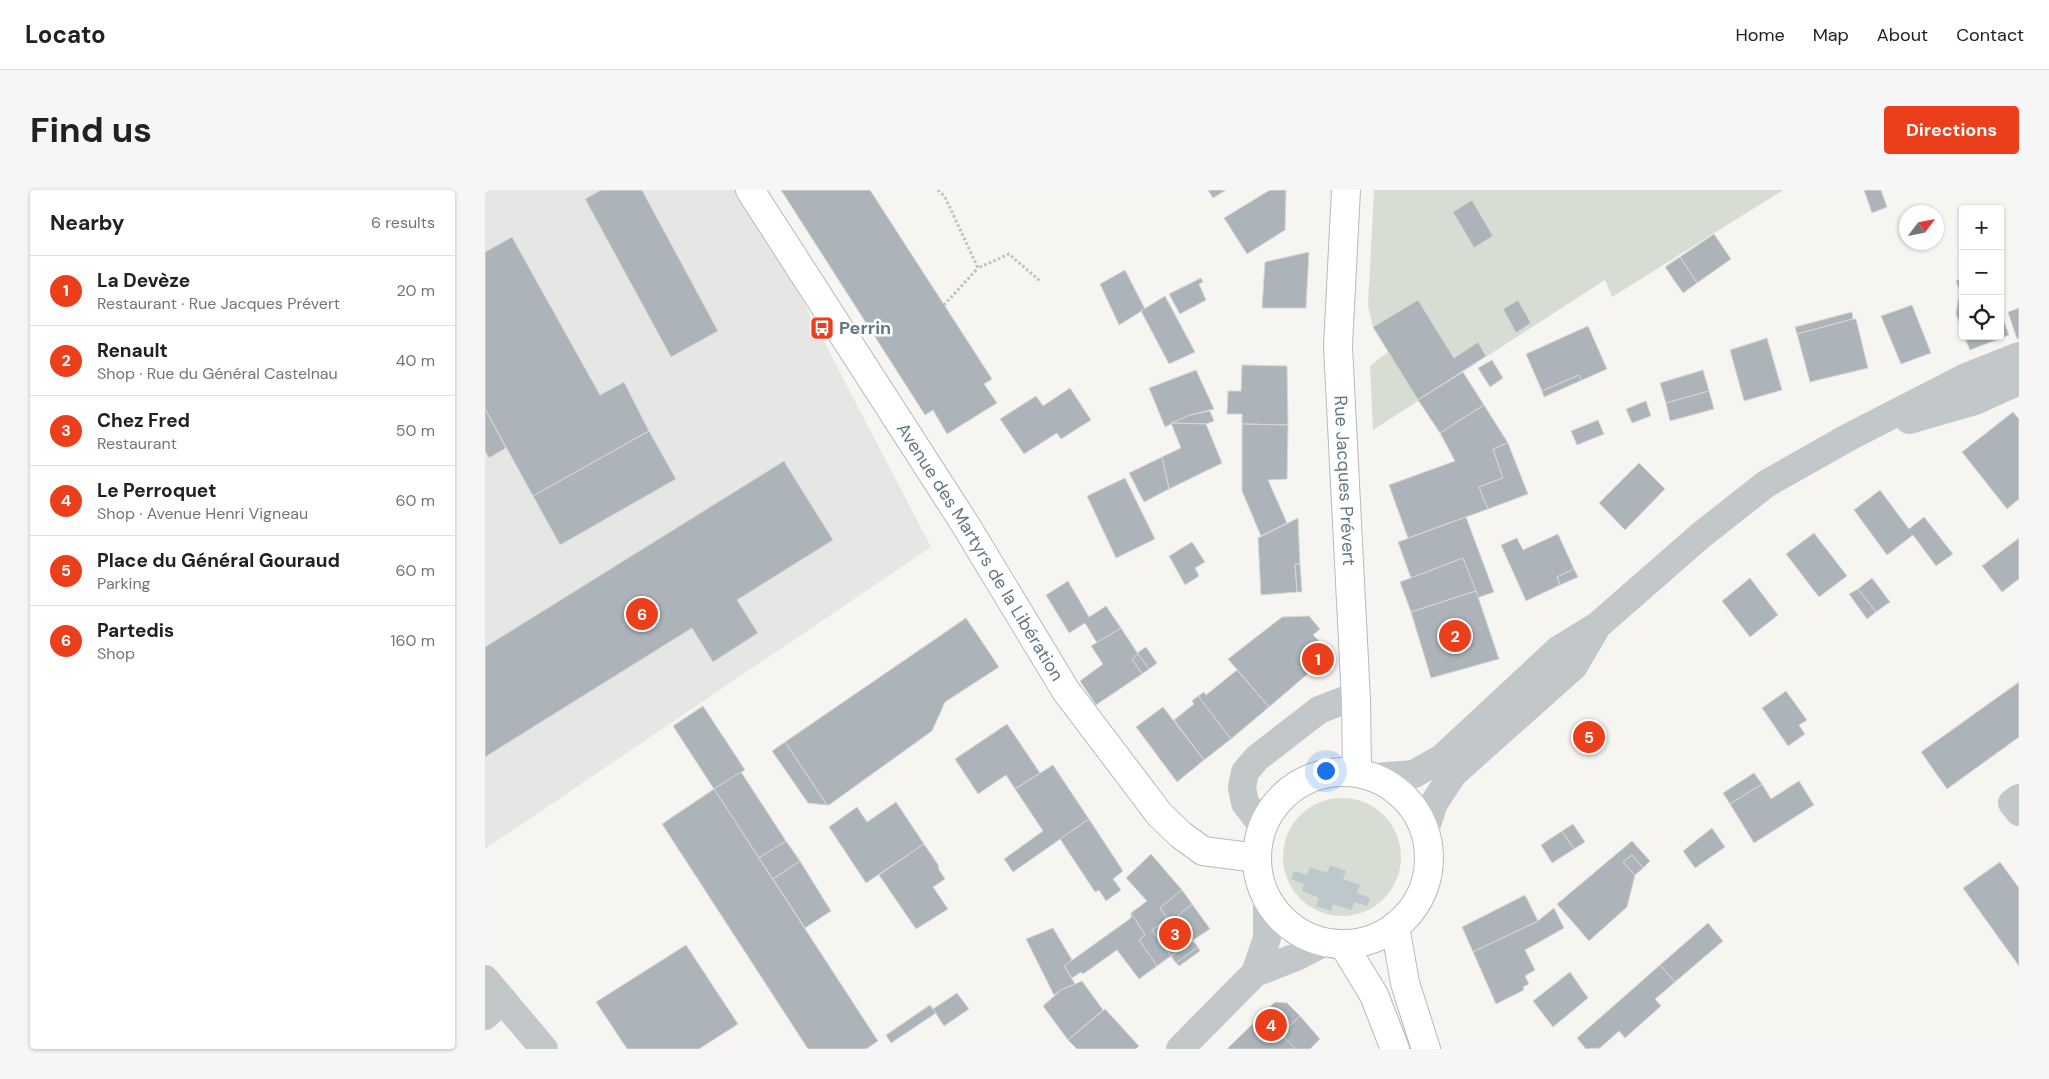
<!DOCTYPE html>
<html lang="en">
<head>
<meta charset="utf-8">
<style>
	body { margin:0; font-family:"DM Sans",sans-serif; background:#f6f6f6; color:#202124 }
	.controls { position:absolute; right:15px; top:15px; display:grid; overflow:hidden; border-radius:5px; box-shadow:0 1px 4px #0004 }
	.controls button { width:45px; height:45px; display:grid; place-items:center; padding:0; border:0; border-bottom:1px solid #e0e0e0; background:#fff; color:#202124; font:25px sans-serif }
	.compass { position:absolute; left:1414px; top:15px; width:45px; height:45px; border-radius:50%; background:#fff; box-shadow:0 1px 4px #0004; rotate:58deg }
	.you { position:absolute; left:840px; top:580px; width:18px; height:18px; margin:-12px; border:4px solid #fff; border-radius:50%; background:#1a73e8; box-shadow:0 0 0 8px #1a73e833 }
	.badge { display:grid; place-items:center; width:32px; height:32px; border-radius:50%; background:#eb3f1c; color:#fff; font-size:16px; font-weight:700 }
	.pin { position:absolute; translate:-50% -50%; border:2px solid #fff; box-shadow:0 1px 5px #0006 }
	.list { margin:0; padding:0; list-style:none }
	h2 { display:flex; justify-content:space-between; align-items:center; height:65px; margin:0; padding:0 20px; font-size:21px }
	h2 small { font-size:16px; font-weight:400; color:#757577 }
	.list li { display:grid; grid-template-columns:32px 1fr auto; gap:15px; align-items:center; box-sizing:border-box; height:70px; padding:0 20px; border-top:1px solid #e0e0e0 }
	.list b { display:block; font-size:19px; white-space:nowrap }
	.list p { margin:0; font-size:16px; white-space:nowrap; color:#757577 }
	.list em { font-size:16px; font-style:normal; color:#757577 }
	.icon { flex:none; width:28px; height:28px; fill:none; stroke:currentColor; stroke-width:2; stroke-linecap:round; stroke-linejoin:round }
	.map { position:relative; flex:none; width:1534px; height:859px; overflow:hidden; border-radius:5px }
	header { display:flex; align-items:center; gap:30px; box-sizing:border-box; height:70px; padding:0 25px; background:#fff; border-bottom:1px solid #e0e0e0 }
	header strong { font-size:24px }
	nav { display:flex; gap:28px; margin-inline-start:auto; font-size:18px }
	.intro { display:flex; align-items:center; justify-content:space-between; box-sizing:border-box; height:120px; padding:0 30px }
	h1 { margin:0; font-size:35px }
	.button { padding:12px 22px; border-radius:5px; background:#eb3f1c; color:#fff; font-size:18px; font-weight:700 }
	main { display:flex; gap:30px; padding:0 30px }
	aside { flex:1; background:#fff; border-radius:5px; box-shadow:0 1px 4px #0004 }
	.map>svg:first-child { display:block }
	.built { fill:#e6e7e5 }
	.green { fill:#d7ddd2 }
	.water { fill:#bcc8cc }
	.building { fill:#acb4b9; stroke:#d7d7d4 }
	.lines { fill:none; stroke-linecap:round; stroke-linejoin:round }
	.major-casing { stroke:#b5babd; stroke-width:30 }
	.path { stroke:#bec0c2; stroke-width:3; stroke-dasharray:2.5 2.5; stroke-linecap:butt }
	.minor { stroke:#c2c7c9; stroke-width:28 }
	.major { stroke:#fff; stroke-width:28 }
	.labels { text-anchor:middle; stroke-width:5; stroke-linejoin:round; paint-order:stroke }
	.poi-label { font-size:18px; font-weight:bold; fill:#637784; stroke:#fff; text-anchor:start }
	.street-label { font-size:18px; fill:#637784; stroke:#fff }
</style>
</head>
<body>
<header>
<strong>Locato</strong>
<nav><a>Home</a><a>Map</a><a>About</a><a>Contact</a></nav>
</header>
<div class="intro"><h1>Find us</h1><a class="button">Directions</a></div>
<main>
<aside>
<h2>Nearby<small>6 results</small></h2>
<ul class="list">
<li><span class="badge">1</span><div><b>La Devèze</b><p>Restaurant · Rue Jacques Prévert</p></div><em>20 m</em></li>
<li><span class="badge">2</span><div><b>Renault</b><p>Shop · Rue du Général Castelnau</p></div><em>40 m</em></li>
<li><span class="badge">3</span><div><b>Chez Fred</b><p>Restaurant</p></div><em>50 m</em></li>
<li><span class="badge">4</span><div><b>Le Perroquet</b><p>Shop · Avenue Henri Vigneau</p></div><em>60 m</em></li>
<li><span class="badge">5</span><div><b>Place du Général Gouraud</b><p>Parking</p></div><em>60 m</em></li>
<li><span class="badge">6</span><div><b>Partedis</b><p>Shop</p></div><em>160 m</em></li>
</ul>
</aside>
<div class="map">
<svg width="1534" height="859" viewBox="0 0 1534 859">
	<rect width="100%" height="100%" fill="#f6f5f1"/>
	<!-- built -->
	<path class="built" d="M 0,0 L 260,0 L 446,357 L 0,659 Z"/>
	<!-- green -->
	<g class="green">
		<path d="M 889,0 L 1298,0 L 1127,107 L 1120,90 L 888,240 L 885,176 L 903,162 L 888,137 L 883,116 Z"/>
		<circle cx="857" cy="667" r="59"/>
	</g>
	<!-- water -->
	<path class="water" d="M 845,675 L 861,681 L 858,689 L 875,695 L 872,703 L 885,708 L 882,716 L 870,712 L 866,720 L 848,714 L 846,721 L 831,716 L 834,708 L 817,701 L 819,694 L 806,689 L 809,681 L 822,685 L 825,677 L 842,683 Z"/>
	<!-- building -->
	<g class="building">
		<path d="M 116,0 L 157,0 L 233,141 L 186,167 L 100,9 Z"/>
		<path d="M 296,0 L 385,0 L 507,189 L 499,194 L 512,213 L 462,244 L 448,220 L 440,225 Z"/>
		<path d="M 723,0 L 741,0 L 728,8 Z"/>
		<path d="M 785,0 L 801,0 L 800,40 L 762,64 L 739,28 Z"/>
		<path d="M 1379,0 L 1396,0 L 1402,17 L 1387,23 Z"/>
		<path d="M 987,10 L 1008,46 L 989,58 L 968,22 Z"/>
		<path d="M 1229,44 L 1246,69 L 1212,93 L 1195,67 Z"/>
		<path d="M 27,47 L 115,205 L 139,192 L 164,241 L 48,306 L 0,219 L 0,62 Z"/>
		<path d="M 824,62 L 821,118 L 777,118 L 780,72 Z"/>
		<path d="M 1195,67 L 1212,93 L 1198,103 L 1180,77 Z"/>
		<path d="M 640,80 L 660,119 L 634,135 L 615,94 Z"/>
		<path d="M 716,88 L 718,92 L 714,94 L 721,110 L 695,124 L 684,104 Z"/>
		<path d="M 1478,88 L 1478,142 L 1471,124 L 1475,101 L 1471,91 Z"/>
		<path d="M 680,106 L 710,162 L 684,174 L 656,121 Z"/>
		<path d="M 933,110 L 969,168 L 993,152 L 1001,166 L 933,210 L 888,137 Z"/>
		<path d="M 1033,110 L 1046,133 L 1031,143 L 1018,119 Z"/>
		<path d="M 1427,115 L 1446,163 L 1416,174 L 1396,126 Z"/>
		<path d="M 1534,118 L 1534,148 L 1532,149 L 1523,122 Z"/>
		<path d="M 1515,121 L 1524,145 L 1485,160 L 1479,146 L 1515,146 Z"/>
		<path d="M 1367,122 L 1368,129 L 1312,144 L 1310,137 Z"/>
		<path d="M 1368,129 L 1371,129 L 1383,178 L 1325,192 L 1312,144 Z"/>
		<path d="M 1103,136 L 1122,179 L 1097,190 L 1094,185 L 1057,201 L 1041,164 Z"/>
		<path d="M 1282,148 L 1297,200 L 1259,211 L 1245,160 Z"/>
		<path d="M 1007,170 L 1018,188 L 1005,197 L 993,178 Z"/>
		<path d="M 757,175 L 802,176 L 803,235 L 757,234 L 757,224 L 742,224 L 743,201 L 756,201 Z"/>
		<path d="M 711,180 L 729,219 L 705,225 L 680,237 L 664,198 Z"/>
		<path d="M 1218,180 L 1224,201 L 1181,213 L 1175,193 Z"/>
		<path d="M 978,182 L 999,215 L 955,243 L 933,210 Z"/>
		<path d="M 1094,185 L 1097,190 L 1059,207 L 1057,201 Z"/>
		<path d="M 585,198 L 606,230 L 576,249 L 572,243 L 539,264 L 515,229 L 551,206 L 558,216 Z"/>
		<path d="M 1224,201 L 1229,219 L 1185,231 L 1181,213 Z"/>
		<path d="M 1161,211 L 1166,226 L 1147,233 L 1141,219 Z"/>
		<path d="M 999,215 L 1023,253 L 1008,259 L 1018,288 L 994,297 L 1003,319 L 923,348 L 904,295 L 970,271 L 955,243 Z"/>
		<path d="M 0,219 L 21,258 L 4,268 L 0,261 Z"/>
		<path d="M 725,221 L 729,231 L 721,234 L 686,233 L 705,225 Z"/>
		<path d="M 1528,222 L 1534,229 L 1534,309 L 1522,319 L 1477,262 Z"/>
		<path d="M 1113,230 L 1119,244 L 1092,255 L 1086,241 Z"/>
		<path d="M 686,233 L 721,234 L 737,273 L 684,299 L 677,267 L 696,258 Z"/>
		<path d="M 757,234 L 803,235 L 802,289 L 783,290 L 802,333 L 776,346 L 757,301 Z"/>
		<path d="M 164,241 L 191,289 L 75,355 L 48,306 Z"/>
		<path d="M 1023,253 L 1043,304 L 1003,319 L 994,297 L 1018,288 L 1008,259 Z"/>
		<path d="M 677,267 L 684,299 L 659,312 L 644,283 Z"/>
		<path d="M 299,271 L 348,350 L 252,410 L 273,443 L 228,472 L 207,438 L 0,567 L 0,457 Z"/>
		<path d="M 1154,273 L 1180,299 L 1140,340 L 1114,313 Z"/>
		<path d="M 640,288 L 670,349 L 631,368 L 602,306 Z"/>
		<path d="M 1395,300 L 1424,339 L 1439,327 L 1468,364 L 1451,376 L 1428,345 L 1402,365 L 1369,320 Z"/>
		<path d="M 981,327 L 1009,402 L 992,408 L 978,368 L 926,388 L 913,352 Z"/>
		<path d="M 813,328 L 815,374 L 810,374 L 812,402 L 776,405 L 773,348 Z"/>
		<path d="M 1329,343 L 1362,386 L 1334,407 L 1301,364 Z"/>
		<path d="M 1073,344 L 1089,379 L 1072,387 L 1075,395 L 1041,411 L 1016,355 L 1032,348 L 1038,360 Z"/>
		<path d="M 1534,348 L 1534,389 L 1517,402 L 1497,376 Z"/>
		<path d="M 707,352 L 720,372 L 710,378 L 714,386 L 700,395 L 684,366 Z"/>
		<path d="M 978,368 L 991,401 L 926,422 L 915,392 Z"/>
		<path d="M 810,374 L 815,374 L 817,402 L 812,402 Z"/>
		<path d="M 1089,379 L 1093,387 L 1075,395 L 1072,387 Z"/>
		<path d="M 1265,388 L 1293,425 L 1265,447 L 1237,411 Z"/>
		<path d="M 1387,388 L 1405,412 L 1391,422 L 1373,399 Z"/>
		<path d="M 583,391 L 604,427 L 621,416 L 636,438 L 612,453 L 600,433 L 584,443 L 561,405 Z"/>
		<path d="M 1373,399 L 1391,422 L 1382,429 L 1364,404 Z"/>
		<path d="M 991,401 L 1014,469 L 946,488 L 926,422 Z"/>
		<path d="M 824,426 L 835,439 L 828,445 L 846,464 L 784,517 L 743,469 L 797,427 Z"/>
		<path d="M 481,428 L 514,477 L 460,512 L 447,541 L 344,615 L 342,615 L 300,552 Z"/>
		<path d="M 636,438 L 653,464 L 647,469 L 657,484 L 611,515 L 595,491 L 618,474 L 606,456 Z"/>
		<path d="M 661,457 L 672,473 L 664,479 L 652,463 Z"/>
		<path d="M 653,464 L 664,479 L 657,484 L 647,469 Z"/>
		<path d="M 752,480 L 784,517 L 746,549 L 713,506 L 719,502 L 721,505 Z"/>
		<path d="M 1534,492 L 1534,547 L 1462,599 L 1436,562 Z"/>
		<path d="M 1301,501 L 1322,530 L 1314,535 L 1320,544 L 1303,556 L 1277,518 Z"/>
		<path d="M 713,506 L 746,549 L 719,570 L 689,530 L 709,514 L 707,511 Z"/>
		<path d="M 218,516 L 260,580 L 229,599 L 188,536 Z"/>
		<path d="M 678,517 L 719,570 L 692,592 L 651,537 Z"/>
		<path d="M 522,534 L 555,583 L 530,599 L 521,585 L 493,604 L 470,569 Z"/>
		<path d="M 300,552 L 342,615 L 323,613 L 287,561 Z"/>
		<path d="M 568,575 L 604,629 L 528,682 L 519,669 L 558,641 L 530,599 Z"/>
		<path d="M 256,582 L 301,651 L 274,668 L 229,599 Z"/>
		<path d="M 1269,583 L 1277,594 L 1245,614 L 1238,603 Z"/>
		<path d="M 1314,591 L 1329,615 L 1269,653 L 1245,614 L 1277,594 L 1286,609 Z"/>
		<path d="M 229,599 L 393,851 L 381,859 L 323,859 L 177,634 Z"/>
		<path d="M 411,612 L 439,654 L 381,693 L 344,637 L 372,617 L 382,632 Z"/>
		<path d="M 604,629 L 638,681 L 628,689 L 636,700 L 621,711 L 614,700 L 610,702 L 575,649 Z"/>
		<path d="M 1088,634 L 1100,652 L 1089,659 L 1077,641 Z"/>
		<path d="M 1227,638 L 1240,657 L 1210,678 L 1198,661 Z"/>
		<path d="M 1077,641 L 1089,659 L 1067,673 L 1056,655 Z"/>
		<path d="M 301,651 L 315,671 L 288,689 L 274,668 Z"/>
		<path d="M 1147,651 L 1165,671 L 1158,678 L 1147,665 L 1138,672 L 1150,685 L 1142,717 L 1104,751 L 1072,714 Z"/>
		<path d="M 439,654 L 454,676 L 453,678 L 460,689 L 448,697 L 463,719 L 431,739 L 394,685 Z"/>
		<path d="M 666,664 L 697,700 L 675,718 L 683,729 L 667,740 L 686,766 L 672,776 L 654,750 L 660,745 L 646,723 L 662,711 L 641,688 Z"/>
		<path d="M 1147,665 L 1158,678 L 1150,685 L 1138,672 Z"/>
		<path d="M 315,671 L 346,721 L 320,738 L 288,689 Z"/>
		<path d="M 1515,672 L 1534,698 L 1534,776 L 1478,698 Z"/>
		<path d="M 697,700 L 707,714 L 689,729 L 705,752 L 686,766 L 667,740 L 683,729 L 675,718 Z"/>
		<path d="M 1040,705 L 1053,731 L 988,762 L 977,737 Z"/>
		<path d="M 707,714 L 725,739 L 705,752 L 689,729 Z"/>
		<path d="M 1069,718 L 1079,738 L 1040,760 L 1050,780 L 1040,786 L 1044,794 L 1038,797 L 1039,800 L 1011,814 L 988,762 L 1053,731 Z"/>
		<path d="M 646,723 L 660,745 L 654,750 L 672,776 L 654,789 L 632,760 L 598,784 L 596,782 L 587,788 L 579,776 L 646,728 Z"/>
		<path d="M 1223,733 L 1238,751 L 1190,792 L 1175,775 Z"/>
		<path d="M 568,738 L 587,770 L 579,776 L 590,794 L 576,800 L 569,805 L 541,749 Z"/>
		<path d="M 708,751 L 713,757 L 691,773 L 686,766 Z"/>
		<path d="M 201,755 L 253,834 L 214,859 L 142,859 L 111,812 Z"/>
		<path d="M 713,757 L 715,761 L 694,776 L 691,773 Z"/>
		<path d="M 1175,775 L 1190,792 L 1170,809 L 1176,816 L 1140,848 L 1134,841 L 1115,858 L 1101,859 L 1092,848 Z"/>
		<path d="M 1085,782 L 1103,808 L 1068,837 L 1048,811 Z"/>
		<path d="M 597,791 L 618,820 L 583,850 L 558,816 L 576,800 Z"/>
		<path d="M 472,803 L 484,819 L 459,836 L 448,819 Z"/>
		<path d="M 790,812 L 802,813 L 815,826 L 797,843 L 811,859 L 742,859 Z"/>
		<path d="M 445,815 L 451,823 L 406,853 L 401,845 Z"/>
		<path d="M 620,819 L 654,856 L 651,859 L 592,859 L 583,850 Z"/>
		<path d="M 815,826 L 835,849 L 825,859 L 811,859 L 798,846 L 797,843 Z"/>
	</g>
	<g class="lines">
		<!-- major casing -->
		<g class="major-casing">
			<g id="major">
				<path id="s1" d="M 265,0 L 480,334 L 581,501 L 675,625 L 696,645 L 718,661 L 772,668"/>
				<path id="s2" d="M 861,0 L 853,156 L 871,510 L 872,582"/>
				<circle cx="858" cy="668" r="86"/>
				<path d="M 910,736 L 920,793 L 941,859"/>
				<path d="M 858,754 L 889,805 L 910,859"/>
			</g>
		</g>
		<!-- path -->
		<g class="path">
			<path d="M 453,0 L 460,7 L 493,78 L 524,64 L 555,91"/>
			<path d="M 459,115 L 493,78"/>
		</g>
		<!-- minor -->
		<g class="minor">
			<path d="M 1424,230 L 1490,211 L 1534,191"/>
			<path d="M 889,587 L 929,584 L 957,568 L 1073,460 L 1112,436 L 1215,346 L 1281,294 L 1364,247 L 1481,187 L 1534,166"/>
			<path d="M 1534,608 L 1527,613 L 1534,622"/>
			<path d="M 778,636 L 760,613 L 757,597 L 760,582 L 772,568 L 834,520 L 857,511 L 871,510"/>
			<path d="M 940,640 L 949,613 L 968,584 L 1089,476 L 1110,440"/>
			<path d="M 770,783 L 782,748 L 782,709"/>
			<path d="M 0,789 L 59,859"/>
			<path d="M 0,826 L 18,810"/>
			<path d="M 695,859 L 770,783 L 811,767 L 840,752"/>
		</g>
		<!-- major -->
		<use href="#major" class="major"/>
	</g>
	<!-- icons -->
	<defs>
		<g id="bus-square" transform="scale(1.25)"><rect x="-9" y="-9" width="18" height="18" rx="4" fill="#eb3f1c" stroke="#fff"/><path d="M-5-6H5V4H4V6H2V4H-2V6H-4V4H-5ZM-3.5-4V0h7V-4ZM-3.5 1.2v1.5H-2V1.2ZM2 1.2v1.5H3.5V1.2Z" fill="#fff"/></g>
	</defs>
	<g fill-rule="evenodd">
		<use href="#bus-square" x="337" y="138"/>
	</g>
	<g class="labels">
		<!-- poi labels -->
		<g class="poi-label">
			<text x="354" y="144">Perrin</text>
		</g>
		<!-- street labels -->
		<g class="street-label">
			<text dy="6" stroke="none"><textPath href="#s2" startOffset="291">Rue Jacques Prévert</textPath></text>
			<text dy="6" stroke="none"><textPath href="#s1" startOffset="429">Avenue des Martyrs de la Libération</textPath></text>
		</g>
	</g>
</svg>
<div class="controls">
<button>+</button>
<button>−</button>
<button><svg class="icon" aria-label="locate" viewBox="0 0 24 24"><circle cx="12" cy="12" r="6"/><path d="M12 2v4M12 18v4M2 12h4M18 12h4"/></svg></button>
</div>
<svg class="compass" viewBox="-18 -18 36 36"><path d="M0-13l5 13h-10z" fill="#e53935"/><path d="M0 13l5-13h-10z" fill="#757577"/></svg>
<div class="you"></div>
<div class="pin badge" style="left:833px;top:469px">1</div>
<div class="pin badge" style="left:970px;top:446px">2</div>
<div class="pin badge" style="left:690px;top:744px">3</div>
<div class="pin badge" style="left:786px;top:835px">4</div>
<div class="pin badge" style="left:1104px;top:547px">5</div>
<div class="pin badge" style="left:157px;top:424px">6</div>
</div>
</main>
</body>
</html>
